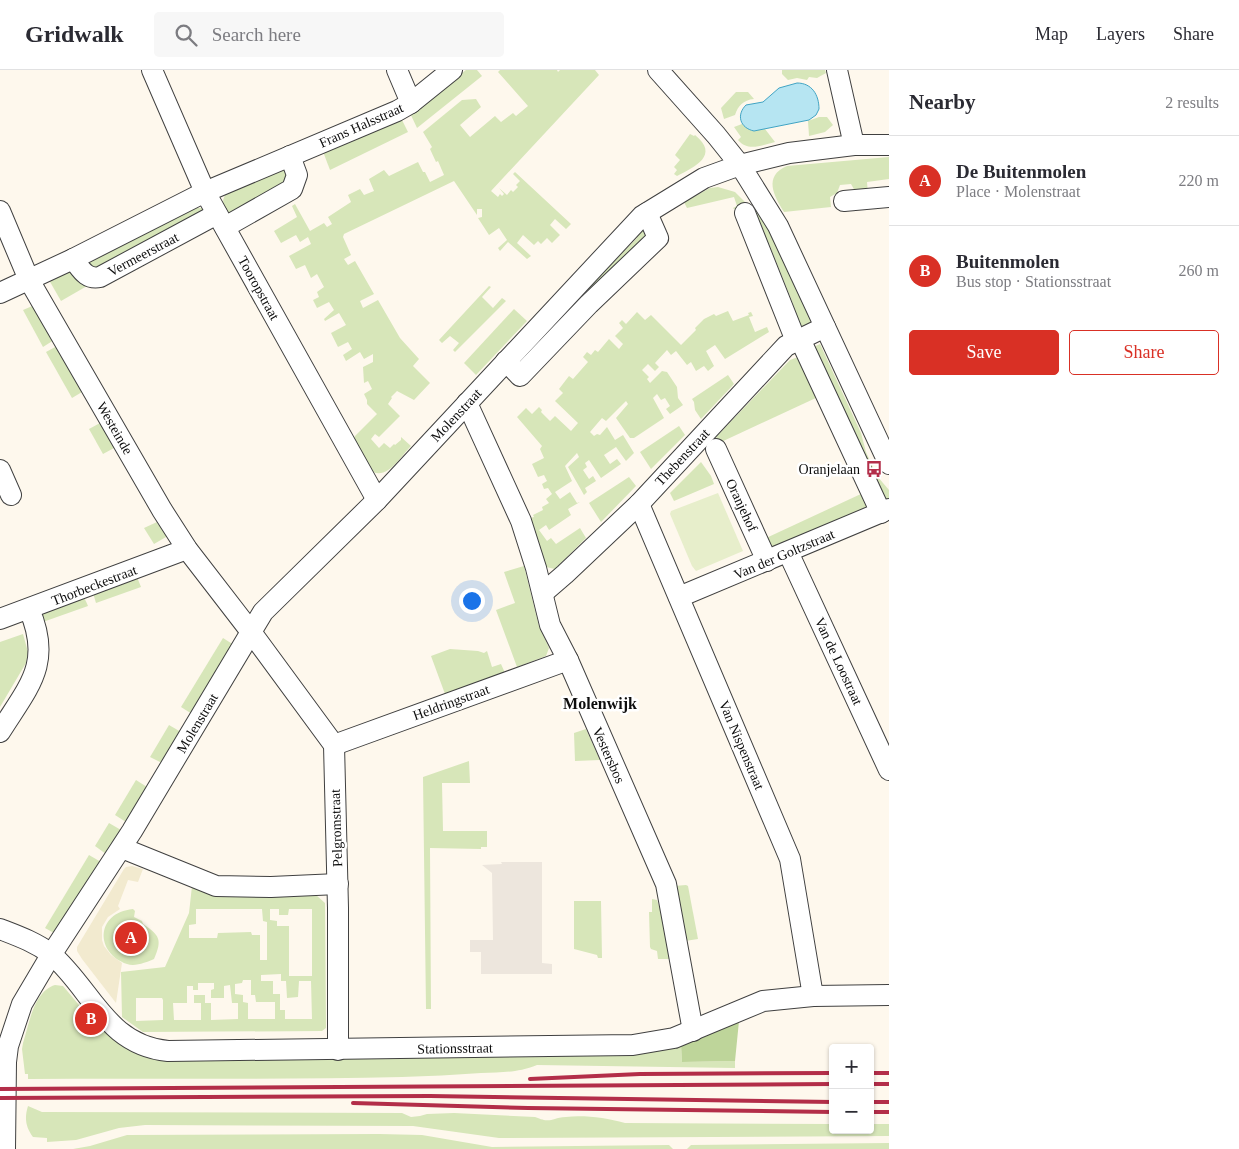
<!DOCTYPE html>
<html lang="en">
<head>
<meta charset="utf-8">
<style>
	body { margin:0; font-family:"Times New Roman",serif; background:#f7f7f7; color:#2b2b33 }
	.controls { position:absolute; right:15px; bottom:15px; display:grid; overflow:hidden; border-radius:5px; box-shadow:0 1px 4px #0004 }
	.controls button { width:45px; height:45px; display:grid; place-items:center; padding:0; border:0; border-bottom:1px solid #e1e1e2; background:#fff; color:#2b2b33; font:25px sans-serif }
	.you { position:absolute; left:471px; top:530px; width:18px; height:18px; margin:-12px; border:4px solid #fff; border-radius:50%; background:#1a73e8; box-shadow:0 0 0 8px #1a73e833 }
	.badge { display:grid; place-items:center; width:32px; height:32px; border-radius:50%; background:#d93025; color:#fff; font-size:16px; font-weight:700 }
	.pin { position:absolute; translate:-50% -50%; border:2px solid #fff; box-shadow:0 1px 5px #0006 }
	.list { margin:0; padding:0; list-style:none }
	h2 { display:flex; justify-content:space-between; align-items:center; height:65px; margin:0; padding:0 20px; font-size:21px }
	h2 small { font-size:16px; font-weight:400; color:#7c7c81 }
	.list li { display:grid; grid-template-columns:32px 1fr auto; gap:15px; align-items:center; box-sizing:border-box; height:90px; padding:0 20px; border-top:1px solid #e1e1e2 }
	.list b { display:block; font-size:19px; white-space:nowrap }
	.list p { margin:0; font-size:16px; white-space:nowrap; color:#7c7c81 }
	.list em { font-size:16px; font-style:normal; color:#7c7c81 }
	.actions { display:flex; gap:10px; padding:15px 20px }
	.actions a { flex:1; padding:11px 0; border:1px solid #d93025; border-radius:5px; text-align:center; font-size:18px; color:#d93025 }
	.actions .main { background:#d93025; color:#fff }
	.icon { flex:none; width:28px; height:28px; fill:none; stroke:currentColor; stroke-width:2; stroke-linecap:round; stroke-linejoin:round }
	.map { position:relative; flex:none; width:889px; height:1079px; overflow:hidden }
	header { display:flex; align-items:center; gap:30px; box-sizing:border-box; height:70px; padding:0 25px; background:#fff; border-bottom:1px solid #e1e1e2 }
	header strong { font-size:24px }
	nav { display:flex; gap:28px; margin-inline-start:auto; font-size:18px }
	.search { width:350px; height:45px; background:#f7f7f7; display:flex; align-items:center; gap:12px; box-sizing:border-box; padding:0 18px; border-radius:5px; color:#7c7c81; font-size:19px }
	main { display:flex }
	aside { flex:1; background:#fff }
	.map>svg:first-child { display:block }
	.farmland { fill:#f2eacf }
	.green { fill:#d7e6b9; fill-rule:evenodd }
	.forest { fill:#bed59a }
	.pitch { fill:#e7eecb }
	.plaza { fill:#ede6dd }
	.water { fill:#b6e5f2; stroke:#41a4c4 }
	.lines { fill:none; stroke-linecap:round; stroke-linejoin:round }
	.minor-casing { stroke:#404040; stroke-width:22 }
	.minor { stroke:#fff; stroke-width:20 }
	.rail { stroke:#b32e49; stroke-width:4 }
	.labels { text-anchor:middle; stroke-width:5; stroke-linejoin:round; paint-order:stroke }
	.street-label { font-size:14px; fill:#0d0d0d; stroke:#fff }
	.poi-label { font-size:14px; fill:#0d0d0d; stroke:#fff; text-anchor:end }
	.quarter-label { font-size:16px; font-weight:bold; fill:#0d0d0d; stroke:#fff }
</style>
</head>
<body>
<header>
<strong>Gridwalk</strong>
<div class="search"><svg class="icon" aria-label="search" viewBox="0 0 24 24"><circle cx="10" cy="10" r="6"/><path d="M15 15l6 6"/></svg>Search here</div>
<nav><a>Map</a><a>Layers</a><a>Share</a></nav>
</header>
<main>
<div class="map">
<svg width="889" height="1079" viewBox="0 0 889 1079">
	<rect width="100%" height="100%" fill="#fef8ed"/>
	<!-- farmland -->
	<path class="farmland" d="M 132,796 L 143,799 L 138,812 L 128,810 L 118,836 L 120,839 L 108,847 L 102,857 L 102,870 L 104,876 L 111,885 L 122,893 L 116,933 L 82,889 L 77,881 L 77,877 L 124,799 L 126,797 Z"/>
	<!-- green -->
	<g class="green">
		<path d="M 466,0 L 477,0 L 482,6 L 417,58 L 410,43 Z"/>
		<path d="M 500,0 L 557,0 L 558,2 L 560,0 L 595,0 L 599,5 L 491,121 L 498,127 L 500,124 L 502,126 L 504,124 L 499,118 L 507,125 L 511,120 L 513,122 L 518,117 L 516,115 L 520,111 L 513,104 L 515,102 L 571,154 L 566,159 L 555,149 L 550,155 L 560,165 L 552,173 L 547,168 L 541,174 L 538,171 L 534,175 L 523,165 L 517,173 L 531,186 L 527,189 L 508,172 L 500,181 L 498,178 L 507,170 L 499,158 L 489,165 L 478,148 L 482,147 L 482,139 L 477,139 L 477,145 L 454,111 L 344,164 L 343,167 L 351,185 L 344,189 L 348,195 L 355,191 L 374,224 L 360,231 L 363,238 L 378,230 L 400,268 L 419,289 L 413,296 L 430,313 L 414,330 L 397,321 L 391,327 L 392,328 L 388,334 L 400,346 L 379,367 L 375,364 L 371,369 L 379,378 L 384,373 L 390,378 L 394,374 L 395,375 L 401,370 L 401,367 L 411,376 C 401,386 388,409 373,402 L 353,370 L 355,366 L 377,344 L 367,334 L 367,330 L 364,324 L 372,319 L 368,311 L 364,313 L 363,297 L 373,292 L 373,284 L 364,289 L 360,282 L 346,291 L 343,285 L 352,279 L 348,272 L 338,277 L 331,263 L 346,255 L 339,243 L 325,251 L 324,249 L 334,240 L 329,232 L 317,238 L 313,230 L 319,227 L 317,222 L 324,217 L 317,204 L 311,208 L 305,195 L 296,199 L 289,186 L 311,174 L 308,167 L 300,172 L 296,165 L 281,173 L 274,161 L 297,147 L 292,136 L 295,134 L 310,161 L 324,153 L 327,157 L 332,154 L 328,147 L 351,132 L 348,125 L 360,119 L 364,125 L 374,121 L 369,109 L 384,100 L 389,106 L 418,92 L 423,102 L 425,102 L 430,112 L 444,105 L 438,91 L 436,92 L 430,79 L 432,77 L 423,62 L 462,30 L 476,29 L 481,37 L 460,55 L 470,67 L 495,46 L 501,52 L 513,43 L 516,46 L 528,36 L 498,2 Z"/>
		<path d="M 782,0 L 825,0 L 826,3 L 817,8 L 809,7 L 807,10 L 797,8 L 788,10 L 782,4 Z"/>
		<path d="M 736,22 L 748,22 L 754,29 C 743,30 738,36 735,45 L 724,49 L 721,38 Z"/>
		<path d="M 400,46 L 408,62 L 330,100 L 322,79 Z"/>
		<path d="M 819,47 L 827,47 L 833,55 L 825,62 L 809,66 L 808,51 Z"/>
		<path d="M 742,54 L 751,60 L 765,59 L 775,72 C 762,75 748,82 738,70 L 741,67 L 734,57 Z"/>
		<path d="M 690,64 L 694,66 L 695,65 C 720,85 695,97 677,106 L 674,104 L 677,100 L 674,97 L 680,90 L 675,85 Z"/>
		<path d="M 889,87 L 889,109 L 867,112 L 868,124 L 855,121 L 851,114 L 840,115 L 837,123 L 830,127 L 831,137 L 784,142 C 774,126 763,106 787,96 Z"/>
		<path d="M 287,93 L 291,109 L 231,148 C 225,137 219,133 227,122 Z"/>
		<path d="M 718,117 L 735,122 L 747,134 L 734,139 L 733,138 L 737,136 L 734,127 L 687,138 L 684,132 L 710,118 Z"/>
		<path d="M 195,136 L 196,138 L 202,138 L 205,143 L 98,203 L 83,197 L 90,193 L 88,190 Z"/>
		<path d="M 754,137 L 772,166 L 812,250 L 807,256 L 799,260 L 792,242 L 793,234 L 769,174 L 761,170 L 748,140 Z"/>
		<path d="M 645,155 L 649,166 L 593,223 L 588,217 L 637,168 L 638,162 Z"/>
		<path d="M 72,198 L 87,216 L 61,231 L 49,210 Z"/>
		<path d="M 489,216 L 491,217 L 482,227 L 493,238 L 502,228 L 506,231 L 455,282 L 453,280 L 459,273 L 450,266 L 442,273 L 439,270 Z"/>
		<path d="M 37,234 L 54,270 L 43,277 L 23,240 Z"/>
		<path d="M 514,239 L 527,251 L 476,305 L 464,293 Z"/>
		<path d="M 728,241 L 733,251 L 749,245 L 748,243 L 751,242 L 753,246 L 749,247 L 755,262 L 767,257 L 769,262 L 725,289 L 715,275 L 706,281 L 714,296 L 708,301 L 704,296 L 696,301 L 691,292 L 687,295 L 676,281 L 671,285 L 667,280 L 655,293 L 659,297 L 655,301 L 648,294 L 642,300 L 649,307 L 647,309 L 650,313 L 662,301 L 667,302 L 677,317 L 678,328 L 683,335 L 670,344 L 666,339 L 670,336 L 665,328 L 661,330 L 657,324 L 653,328 L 664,348 L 634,368 L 630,368 L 616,348 L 628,334 L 626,331 L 606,351 L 602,348 L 590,362 L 594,366 L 597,364 L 600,365 L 607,357 L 615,370 L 623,365 L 634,383 L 626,391 L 616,377 L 604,385 L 610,394 L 617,389 L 621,394 L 601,408 L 589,390 L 585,393 L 587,397 L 583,400 L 589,409 L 593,406 L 596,411 L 585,418 L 587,422 L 584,425 L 568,397 L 579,387 L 577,383 L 565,396 L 572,411 L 555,422 L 560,429 L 570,422 L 577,433 L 580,432 L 568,439 L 571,445 L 549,460 L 546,455 L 539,460 L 547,471 L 551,468 L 556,474 L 580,458 L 586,468 L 555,499 L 546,497 L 530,448 L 534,447 L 533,445 L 543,440 L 542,437 L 549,433 L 546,429 L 552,424 L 548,418 L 544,419 L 542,414 L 547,411 L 544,405 L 538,407 L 532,394 L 544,388 L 540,379 L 542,376 L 517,347 L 526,338 L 532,344 L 539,337 L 542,340 L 541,342 L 550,351 L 555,346 L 571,361 L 578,353 L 555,331 L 563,323 L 559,319 L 569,306 L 573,309 L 588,292 L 583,287 L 587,282 L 591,285 L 595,280 L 598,282 L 609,269 L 619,279 L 623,274 L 615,266 L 623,258 L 619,253 L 622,250 L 626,254 L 637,242 L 645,250 L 651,245 L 681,275 L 696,260 L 695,258 L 704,249 L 714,244 L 716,246 Z"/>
		<path d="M 820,274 L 861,363 L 866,382 L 877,406 L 889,420 L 889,429 L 882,432 L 809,279 Z"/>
		<path d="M 57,276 L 82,322 L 72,328 L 46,282 Z"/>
		<path d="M 798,287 L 818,327 L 719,373 L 716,367 L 790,290 Z"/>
		<path d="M 728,305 L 734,314 L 701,349 L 695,340 L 694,332 L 692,329 Z"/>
		<path d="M 100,353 L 114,378 L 103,384 L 89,359 Z"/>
		<path d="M 679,356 L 685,365 L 651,399 L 640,382 Z"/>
		<path d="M 701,392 L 711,406 L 714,414 L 674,431 L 670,423 Z"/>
		<path d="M 629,407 L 636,416 L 601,452 L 589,433 Z"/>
		<path d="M 863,423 L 870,438 L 772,479 L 764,469 Z"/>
		<path d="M 157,452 L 158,455 L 163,455 L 165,459 L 166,467 L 154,474 L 144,458 Z"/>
		<path d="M 524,496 L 539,556 L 549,578 L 546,586 L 517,597 L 496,540 L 515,533 L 504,502 Z"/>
		<path d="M 137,507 L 141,517 L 96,533 L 93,523 Z"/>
		<path d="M 84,527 L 88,536 L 40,553 L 41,546 L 44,542 Z"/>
		<path d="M 23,564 L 28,582 L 26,593 L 0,637 L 0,572 Z"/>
		<path d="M 223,568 L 234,575 L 192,644 L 181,637 Z"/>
		<path d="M 450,579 L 478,581 L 484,583 L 487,581 L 492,597 L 501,594 L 505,603 L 445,624 L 431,586 Z"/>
		<path d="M 169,655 L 181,662 L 162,693 L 150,687 Z"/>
		<path d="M 586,659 L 600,690 L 575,691 L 574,663 Z"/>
		<path d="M 469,691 L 470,713 L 442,713 L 443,761 L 487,761 L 487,777 L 481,777 L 481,779 L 430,778 L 431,939 L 426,939 L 423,707 Z"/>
		<path d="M 136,710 L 147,717 L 126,752 L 115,745 Z"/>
		<path d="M 109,753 L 121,760 L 106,784 L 95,776 Z"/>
		<path d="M 89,785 L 101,792 L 54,863 L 45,858 Z"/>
		<path d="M 686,815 L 688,816 L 698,869 L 685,871 L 674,816 Z"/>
		<path d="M 192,816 L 218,824 L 240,827 L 316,825 L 325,833 L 326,958 L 322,961 L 143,962 L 122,947 L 121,902 L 165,897 L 189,843 ZM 196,839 L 262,839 L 263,851 L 267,852 L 267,890 L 260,890 L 260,865 L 252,865 L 251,862 L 218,863 L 217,868 L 189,868 L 189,855 L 196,854 ZM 270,839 L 279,839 L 279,845 L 288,845 L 289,839 L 312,839 L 312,906 L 289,906 L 289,856 L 277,856 L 277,851 L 270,850 ZM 281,904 L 281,911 L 286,911 L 287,928 L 298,927 L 299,911 L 311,911 L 312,949 L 285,949 L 285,940 L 280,940 L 280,924 L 273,924 L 273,911 L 261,911 L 261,905 ZM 243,910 L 251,910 L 251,925 L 255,925 L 256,932 L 275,932 L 275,949 L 248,949 L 248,933 L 243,932 L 243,925 L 235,924 L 235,914 L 242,913 ZM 198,913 L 214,913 L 214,919 L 211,920 L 211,928 L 224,928 L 224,916 L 230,915 L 232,933 L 238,933 L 238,949 L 211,950 L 211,933 L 205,933 L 205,925 L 194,925 L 194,933 L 201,933 L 201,950 L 174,950 L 173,933 L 187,933 L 187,916 L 193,916 L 193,920 L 198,920 ZM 136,928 L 162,928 L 163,930 L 163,950 L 136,951 Z"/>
		<path d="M 652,829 L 657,830 L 662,845 L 670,889 L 658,889 L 657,881 L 651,879 L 650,877 L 649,842 L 652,842 Z"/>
		<path d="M 574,831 L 601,831 L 602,888 L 598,888 L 597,885 L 574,879 Z"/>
		<path d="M 133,839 L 135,841 L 134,847 L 142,851 L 143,854 C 159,865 163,869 154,889 C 147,892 135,897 127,894 C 95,883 95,843 133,839 Z"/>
		<path d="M 55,915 L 63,916 L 95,954 L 99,952 L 122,973 L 681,975 L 682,992 L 735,991 L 735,998 L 537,995 C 517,1003 502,1002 481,1003 C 455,1005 428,1006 402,1007 C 277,1010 152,1008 28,1009 L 28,1004 L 25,1004 L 22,979 L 23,973 C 29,954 34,921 55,915 Z"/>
		<path d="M 28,1036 L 42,1042 L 402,1043 L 411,1047 L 420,1046 L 427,1044 L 454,1043 L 535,1047 C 552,1054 550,1048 566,1047 C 585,1045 606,1048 625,1053 L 833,1054 L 833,1060 L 870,1060 L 870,1054 L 889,1054 L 889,1066 L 499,1068 L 413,1056 L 145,1055 L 119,1058 L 76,1070 L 47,1072 L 47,1068 L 33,1067 C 26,1057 24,1049 28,1036 Z"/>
		<path d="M 379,1064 L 422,1065 L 492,1077 L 669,1075 L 673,1079 L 73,1079 L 90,1076 L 127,1065 Z"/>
		<path d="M 889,1073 L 889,1079 L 687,1079 L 691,1075 Z"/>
	</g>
	<!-- forest -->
	<path class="forest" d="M 739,951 L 735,991 L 682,992 L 681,975 L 696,970 Z"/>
	<!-- pitch -->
	<path class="pitch" d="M 718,423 L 743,481 L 696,501 L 692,496 L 670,444 L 671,441 Z"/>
	<!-- plaza -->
	<path class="plaza" d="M 501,792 L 542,792 L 542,893 L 552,894 L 552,904 L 481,904 L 481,882 L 470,882 L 470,870 L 493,870 L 492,803 L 482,795 L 502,794 Z"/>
	<!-- water -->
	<path class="water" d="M 797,13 C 812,13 819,25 819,39 L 816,45 L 809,50 L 754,61 C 740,58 736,45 746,35 L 763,32 L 779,18 Z"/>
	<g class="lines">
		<!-- minor casing -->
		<g class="minor-casing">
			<g id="minor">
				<path d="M 152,0 L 205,122 L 377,430"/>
				<path d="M 397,0 L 411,33"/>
				<path d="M 658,0 L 716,65 L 740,95 L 778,156 L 889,394"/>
				<path d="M 837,0 L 854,75"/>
				<path d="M 844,131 L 889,127"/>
				<path d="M 0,141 L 29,210 L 162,440 L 187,479 L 251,562 L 334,675 L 338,838 L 338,980"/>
				<path d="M 745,143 L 796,271"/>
				<path d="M 225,157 L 292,119 L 297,105 L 290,86"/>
				<path d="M 73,189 C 81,199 86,210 100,207 L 217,144"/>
				<path d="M 0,223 L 73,189 L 205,122 L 397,41 L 411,33 L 452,0"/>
				<path d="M 800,269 L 881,443"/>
				<path d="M 506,291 L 520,306 L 589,234 L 658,168 L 647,143"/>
				<path d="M 467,333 L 521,451 L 536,498 L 550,555 L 568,590 L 666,814 L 693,961"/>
				<path d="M 716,379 L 767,491"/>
				<path d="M 0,400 L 11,425"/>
				<path d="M 639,434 L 790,789 L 813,926"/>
				<path d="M 788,482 L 889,700"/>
				<path d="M 543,523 L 565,504 L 639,434 L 786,276 L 825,257"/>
				<path d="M 679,527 L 889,439"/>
				<path d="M 0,549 L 187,479"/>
				<path d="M 0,662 C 28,617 53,594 29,539"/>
				<path d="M 334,675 L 568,590"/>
				<path d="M 122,778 L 216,816 L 271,817 L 338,814"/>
				<path d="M 0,859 C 18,866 35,872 51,884 C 92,919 106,975 168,981 L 633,975 L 674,968 L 763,931 L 813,926 L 889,925"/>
				<path d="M 5,1079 L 6,992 L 8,976 L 22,934 L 51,885 L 132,761 L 263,542 L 377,430 L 642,146 L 704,108 L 740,95 L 789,83 L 854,75 L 889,75"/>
			</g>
		</g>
		<!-- minor -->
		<use href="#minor" class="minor"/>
		<!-- rail -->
		<g class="rail">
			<path d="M 870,1003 L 889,1003"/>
			<path d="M 530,1009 L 640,1004 L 833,1003"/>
			<path d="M 870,1014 L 889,1014"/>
			<path d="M 0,1019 L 833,1014"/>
			<path d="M 0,1028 L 430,1026 L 833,1032"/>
			<path d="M 870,1032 L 889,1032"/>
			<path d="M 353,1033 L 528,1038 L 833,1042"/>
			<path d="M 870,1042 L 889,1042"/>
		</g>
	</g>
	<!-- icons -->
	<defs>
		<g id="bus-bare" transform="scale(1.35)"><path d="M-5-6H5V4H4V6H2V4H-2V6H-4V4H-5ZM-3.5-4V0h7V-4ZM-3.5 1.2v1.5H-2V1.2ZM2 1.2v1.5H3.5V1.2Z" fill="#b32e49" stroke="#fff" stroke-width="2.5" paint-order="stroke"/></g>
	</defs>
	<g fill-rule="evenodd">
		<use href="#bus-bare" x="874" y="399"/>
	</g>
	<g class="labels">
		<!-- street labels -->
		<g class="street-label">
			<text transform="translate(361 55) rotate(-24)" y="5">Frans Halsstraat</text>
			<text transform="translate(143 184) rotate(-28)" y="5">Vermeerstraat</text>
			<text transform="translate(259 218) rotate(61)" y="5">Tooropstraat</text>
			<text transform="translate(456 345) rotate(-47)" y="5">Molenstraat</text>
			<text transform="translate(115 358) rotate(60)" y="5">Westeinde</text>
			<text transform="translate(682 387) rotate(-47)" y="5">Thebenstraat</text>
			<text transform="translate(742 435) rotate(65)" y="5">Oranjehof</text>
			<text transform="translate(784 484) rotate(-23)" y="5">Van der Goltzstraat</text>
			<text transform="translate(94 515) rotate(-21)" y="5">Thorbeckestraat</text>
			<text transform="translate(839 591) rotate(65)" y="5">Van de Loostraat</text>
			<text transform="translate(451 632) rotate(-20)" y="5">Heldringstraat</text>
			<text transform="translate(197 653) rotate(-59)" y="5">Molenstraat</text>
			<text transform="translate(742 675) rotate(67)" y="5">Van Nispenstraat</text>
			<text transform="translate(609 685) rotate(66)" y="5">Vestersbos</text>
			<text transform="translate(336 758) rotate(-92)" y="5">Pelgromstraat</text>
			<text transform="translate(455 978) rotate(-1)" y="5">Stationsstraat</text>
		</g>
		<!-- poi labels -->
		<g class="poi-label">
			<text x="860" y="404">Oranjelaan</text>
		</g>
		<!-- quarter labels -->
		<g class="quarter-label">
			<text x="600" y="639">Molenwijk</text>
		</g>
	</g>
</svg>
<div class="controls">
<button>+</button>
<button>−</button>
</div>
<div class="you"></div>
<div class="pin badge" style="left:131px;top:868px">A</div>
<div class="pin badge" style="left:91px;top:949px">B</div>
</div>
<aside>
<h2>Nearby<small>2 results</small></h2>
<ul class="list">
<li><span class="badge">A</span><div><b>De Buitenmolen</b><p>Place · Molenstraat</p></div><em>220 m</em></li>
<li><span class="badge">B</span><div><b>Buitenmolen</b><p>Bus stop · Stationsstraat</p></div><em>260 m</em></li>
</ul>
<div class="actions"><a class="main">Save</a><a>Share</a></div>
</aside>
</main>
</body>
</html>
